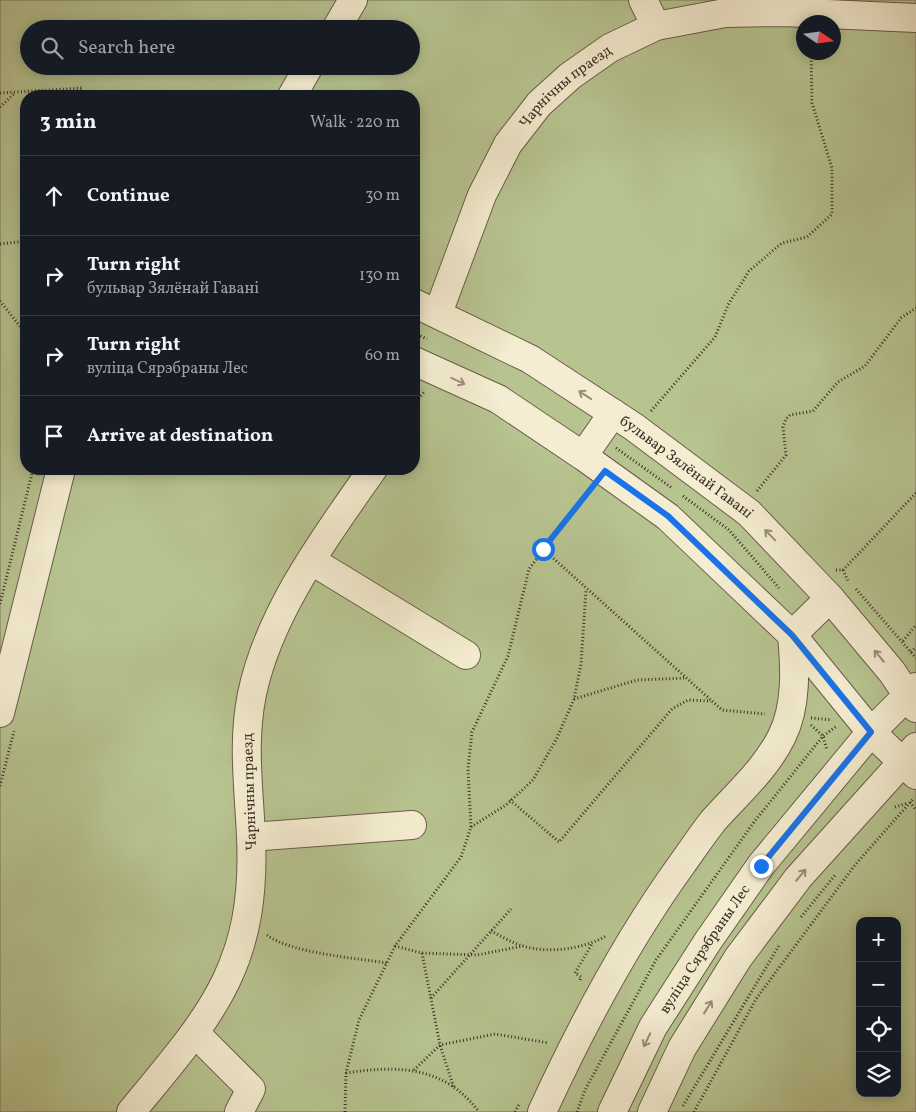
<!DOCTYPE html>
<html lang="en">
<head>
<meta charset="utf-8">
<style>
	body { margin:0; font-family:Vollkorn,serif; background:#20242c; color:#f1f3f6 }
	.controls { position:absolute; right:15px; bottom:15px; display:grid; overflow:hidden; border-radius:10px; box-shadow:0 2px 12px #0003 }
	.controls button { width:45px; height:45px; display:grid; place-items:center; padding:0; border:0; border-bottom:1px solid #363941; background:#171b24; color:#f1f3f6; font:25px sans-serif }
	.compass { position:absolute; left:796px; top:15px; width:45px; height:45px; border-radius:50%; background:#171b24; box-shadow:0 2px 12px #0003; rotate:103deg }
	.stop { position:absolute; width:15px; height:15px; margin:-11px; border:4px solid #1a73e8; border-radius:50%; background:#fff }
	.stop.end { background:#1a73e8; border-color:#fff; box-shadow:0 1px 5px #0008 }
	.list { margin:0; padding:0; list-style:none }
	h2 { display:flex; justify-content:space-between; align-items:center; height:65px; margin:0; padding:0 20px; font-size:21px }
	h2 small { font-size:16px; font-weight:400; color:#9ea1a6 }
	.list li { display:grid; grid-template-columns:32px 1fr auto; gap:15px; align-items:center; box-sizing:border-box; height:80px; padding:0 20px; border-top:1px solid #363941 }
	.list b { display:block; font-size:19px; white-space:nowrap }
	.list p { margin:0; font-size:16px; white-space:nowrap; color:#9ea1a6 }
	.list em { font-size:16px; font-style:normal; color:#9ea1a6 }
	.icon { flex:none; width:28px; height:28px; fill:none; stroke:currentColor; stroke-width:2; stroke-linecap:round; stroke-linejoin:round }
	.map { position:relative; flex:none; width:916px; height:1112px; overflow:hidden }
	.search { position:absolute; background:#171b24; box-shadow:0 2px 12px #0003; left:20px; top:20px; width:400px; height:55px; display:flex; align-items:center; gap:12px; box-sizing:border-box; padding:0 18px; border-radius:28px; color:#9ea1a6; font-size:19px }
	.panel { position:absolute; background:#171b24; box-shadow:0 2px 12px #0003; left:20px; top:90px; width:400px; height:385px; border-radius:20px }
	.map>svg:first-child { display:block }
	.green { fill:#b7c490; stroke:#7a795c; fill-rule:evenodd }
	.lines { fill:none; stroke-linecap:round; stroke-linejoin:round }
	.minor-casing { stroke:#6a5b4b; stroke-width:30 }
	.path { stroke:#3d2e27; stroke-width:3; stroke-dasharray:1 2.5; stroke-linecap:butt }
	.minor { stroke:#f5edd1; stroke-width:28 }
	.oneway { stroke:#998e7c }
	.route { stroke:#1a73e8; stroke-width:6 }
	.labels { text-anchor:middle; stroke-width:4.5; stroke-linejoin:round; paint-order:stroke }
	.street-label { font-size:15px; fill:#3d2e27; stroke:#f5edd1 }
</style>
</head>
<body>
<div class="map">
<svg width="916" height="1112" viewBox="0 0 916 1112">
	<rect width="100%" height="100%" fill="#efe3b8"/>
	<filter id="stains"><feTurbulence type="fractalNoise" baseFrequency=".004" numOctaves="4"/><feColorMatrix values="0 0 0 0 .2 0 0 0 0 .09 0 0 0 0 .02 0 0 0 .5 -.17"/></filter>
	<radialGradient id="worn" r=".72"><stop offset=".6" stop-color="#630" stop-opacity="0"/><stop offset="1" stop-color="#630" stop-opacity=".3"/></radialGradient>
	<!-- green -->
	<path class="green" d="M 0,0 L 916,0 L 916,1112 L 0,1112 ZM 804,22 L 834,22 L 834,52 L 804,52 ZM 29,29 L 411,29 L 411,66 L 29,66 ZM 26,96 L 414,96 L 414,469 L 26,469 ZM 860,921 L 897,921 L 897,1093 L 860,1093 Z"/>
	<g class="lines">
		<!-- minor casing -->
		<g class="minor-casing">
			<g id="minor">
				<path d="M 643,0 L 656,26"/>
				<path d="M 336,29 L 353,0"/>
				<path d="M 292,96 L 309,66"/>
				<path id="s1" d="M 414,303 L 530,359 L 634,427 L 749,513 L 830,598 L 892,672 L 916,708"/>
				<path id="s2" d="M 438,313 L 482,195 L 508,144 L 539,104 L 570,76 L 610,48 L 656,26 L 725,13 L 783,12 L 916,18"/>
				<path d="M 414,361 L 498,399 L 583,456 L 668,517 L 792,635 L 871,732 L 916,775"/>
				<path d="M 583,456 L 613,413"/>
				<path d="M 312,561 L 466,655"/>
				<path d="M 0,713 L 61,469"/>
				<path d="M 251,837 L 412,825"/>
				<path d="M 195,1033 L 251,1089 L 239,1112"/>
				<path d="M 131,1112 C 209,1017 257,968 251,837 C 249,788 242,743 252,694 C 269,612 326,536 373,469"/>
				<path d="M 542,1112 C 581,1027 627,940 682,864 C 692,850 702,835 713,821 C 737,794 766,769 782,736 C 797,706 795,667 792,635 L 830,598"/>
				<path id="s3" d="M 612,1112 L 653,1027 L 708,941 L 761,865 L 871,732 L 916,687"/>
				<path d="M 652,1112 L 682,1048 L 738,958 L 798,878 L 916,747"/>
			</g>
		</g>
		<!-- path -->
		<g class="path">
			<path d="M 0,93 L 82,88 L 79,96"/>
			<path d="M 0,107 L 15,93"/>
			<path d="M 0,244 L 26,241"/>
			<path d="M 0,301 L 26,334"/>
			<path d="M 414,333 L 427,339"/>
			<path d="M 651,411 L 715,337 L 728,305 L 749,271 L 782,243 L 807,237 L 832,214 L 832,168 L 812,103 L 811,52"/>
			<path d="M 414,412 L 419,398 L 425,391"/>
			<path d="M 616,448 L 672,488"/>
			<path d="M 757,491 L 786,455 L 783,427 L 786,419 L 790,415 L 813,411 L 838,382 L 865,366 L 901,318 L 916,308"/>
			<path d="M 683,496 L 729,530 L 779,588"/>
			<path d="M 543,549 L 722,710 L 765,714"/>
			<path d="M 836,570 L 843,570 L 916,493"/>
			<path d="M 843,570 L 848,581"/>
			<path d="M 856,589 L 916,658"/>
			<path d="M 0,604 L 33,469"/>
			<path d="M 903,641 L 916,625"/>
			<path d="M 911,652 L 916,647"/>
			<path d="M 574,699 L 637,680 L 686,678"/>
			<path d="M 811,718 L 832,720"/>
			<path d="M 811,725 L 823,736 L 827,750"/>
			<path d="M 0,786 L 14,731"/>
			<path d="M 510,800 L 559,842 L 672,709 L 688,700 L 711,701"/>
			<path d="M 910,802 L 916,810"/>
			<path d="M 895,807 L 908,803"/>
			<path d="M 471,827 L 506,805 L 533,780 L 557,738 L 574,699 L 581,664 L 586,590"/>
			<path d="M 801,917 L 836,874"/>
			<path d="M 491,931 C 501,936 512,943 523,946 C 549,954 583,949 606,936"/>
			<path d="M 267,935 C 290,953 356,958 387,963"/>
			<path d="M 395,946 L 422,953 L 477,955 L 523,946"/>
			<path d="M 422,953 L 440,1045 L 454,1088"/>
			<path d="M 580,980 L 581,977 L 575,973 L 592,944"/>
			<path d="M 431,998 L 511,909"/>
			<path d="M 414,1070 L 440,1045 L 495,1034 L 549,1043"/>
			<path d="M 346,1073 C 398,1065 445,1066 479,1112"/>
			<path d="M 683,1106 L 780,944"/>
			<path d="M 345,1112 L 346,1073 L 359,1020 L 395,946 L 461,857 L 471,827 L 468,769 L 472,732 L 508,656 L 529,569 L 591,488"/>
			<path d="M 515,1112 L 519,1104"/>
			<path d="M 577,1112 L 585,1090 L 656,960 L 754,822 L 823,736 L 837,726"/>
			<path d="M 694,1112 L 756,999 L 855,865 L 914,798"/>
		</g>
		<!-- minor -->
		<use href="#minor" class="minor"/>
	</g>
	<!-- one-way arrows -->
	<defs><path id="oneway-shaft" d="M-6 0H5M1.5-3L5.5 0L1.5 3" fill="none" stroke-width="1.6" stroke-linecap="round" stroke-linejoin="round" transform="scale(1.25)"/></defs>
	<g class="oneway">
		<use href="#oneway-shaft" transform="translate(458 381) rotate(25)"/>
		<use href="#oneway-shaft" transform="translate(585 395) rotate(-147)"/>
		<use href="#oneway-shaft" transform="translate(770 535) rotate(-134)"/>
		<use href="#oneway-shaft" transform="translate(879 656) rotate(-130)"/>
		<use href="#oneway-shaft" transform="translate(801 875) rotate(-50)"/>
		<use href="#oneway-shaft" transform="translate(708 1007) rotate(-58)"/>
		<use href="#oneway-shaft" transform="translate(647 1040) rotate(116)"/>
	</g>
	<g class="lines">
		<!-- route -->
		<path class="route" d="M 543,549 L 605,471 L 668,516 L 772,616 L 792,635 L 871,732 L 761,866"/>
	</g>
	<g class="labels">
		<!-- street labels -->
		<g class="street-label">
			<text dy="5" stroke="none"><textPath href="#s2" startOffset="265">Чарнічны праезд</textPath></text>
			<text dy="5" stroke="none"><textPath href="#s1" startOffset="319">бульвар Зялёнай Гавані</textPath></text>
			<text transform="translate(249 792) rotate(-92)" y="5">Чарнічны праезд</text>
			<text dy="5" stroke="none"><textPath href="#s3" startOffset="188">вуліца Сярэбраны Лес</textPath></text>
		</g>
	</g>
	<rect width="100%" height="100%" filter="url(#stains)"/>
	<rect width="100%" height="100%" fill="url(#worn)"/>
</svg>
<div class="controls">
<button>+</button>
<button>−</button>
<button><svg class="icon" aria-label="locate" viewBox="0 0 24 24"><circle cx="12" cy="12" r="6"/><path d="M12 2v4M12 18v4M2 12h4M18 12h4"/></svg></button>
<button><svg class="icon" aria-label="layers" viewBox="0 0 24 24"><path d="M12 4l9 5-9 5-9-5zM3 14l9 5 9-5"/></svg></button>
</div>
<svg class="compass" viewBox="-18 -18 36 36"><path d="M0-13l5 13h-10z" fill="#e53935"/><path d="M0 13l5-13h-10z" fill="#9ea1a6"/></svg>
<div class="stop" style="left:543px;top:549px"></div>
<div class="stop end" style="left:761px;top:866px"></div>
<div class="search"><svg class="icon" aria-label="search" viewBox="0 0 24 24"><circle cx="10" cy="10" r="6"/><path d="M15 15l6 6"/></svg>Search here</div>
<section class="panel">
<h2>3 min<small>Walk · 220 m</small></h2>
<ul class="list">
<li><svg class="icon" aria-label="ahead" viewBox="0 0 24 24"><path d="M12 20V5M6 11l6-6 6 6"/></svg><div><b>Continue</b></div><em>30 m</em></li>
<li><svg class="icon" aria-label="right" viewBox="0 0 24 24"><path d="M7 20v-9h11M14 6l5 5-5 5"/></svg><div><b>Turn right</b><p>бульвар Зялёнай Гавані</p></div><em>130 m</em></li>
<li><svg class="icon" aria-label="right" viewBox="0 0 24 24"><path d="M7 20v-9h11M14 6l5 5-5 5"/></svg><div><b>Turn right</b><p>вуліца Сярэбраны Лес</p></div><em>60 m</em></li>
<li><svg class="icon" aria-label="arrive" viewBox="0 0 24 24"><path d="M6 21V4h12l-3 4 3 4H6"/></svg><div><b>Arrive at destination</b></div></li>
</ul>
</section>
</div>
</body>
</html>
